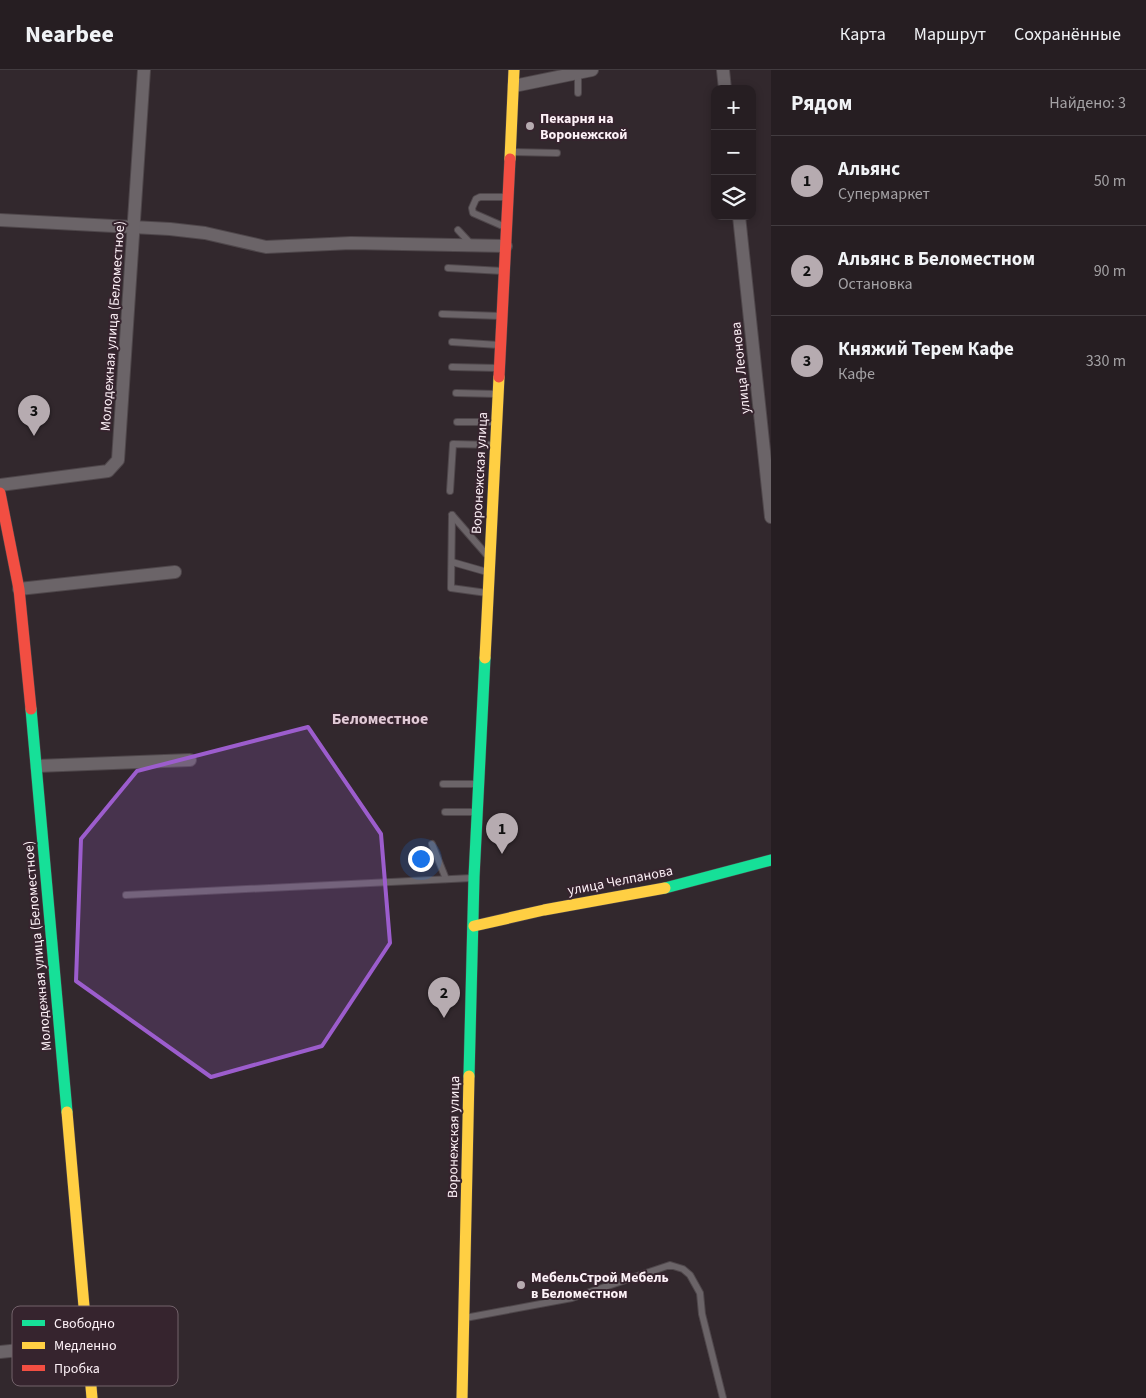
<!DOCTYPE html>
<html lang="ru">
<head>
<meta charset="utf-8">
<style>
	body { margin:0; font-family:"Source Sans 3",sans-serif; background:#2e272a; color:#f1f3f6 }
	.controls { position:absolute; right:15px; top:15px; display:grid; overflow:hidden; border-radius:10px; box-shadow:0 2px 8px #0003 }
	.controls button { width:45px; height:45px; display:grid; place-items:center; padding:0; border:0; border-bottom:1px solid #423c40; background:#261e22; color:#f1f3f6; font:25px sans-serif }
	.you { position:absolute; left:420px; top:788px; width:18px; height:18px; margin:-12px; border:4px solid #fff; border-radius:50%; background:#1a73e8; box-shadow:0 0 0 8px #1a73e833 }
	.badge { display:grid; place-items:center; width:32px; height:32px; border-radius:50%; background:#b6abb0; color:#111; font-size:16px; font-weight:700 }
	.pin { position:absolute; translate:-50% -41px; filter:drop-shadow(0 1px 2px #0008) }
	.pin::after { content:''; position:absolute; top:26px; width:18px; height:15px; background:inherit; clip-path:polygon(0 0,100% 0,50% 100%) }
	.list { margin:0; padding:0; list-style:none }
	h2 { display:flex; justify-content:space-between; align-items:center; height:65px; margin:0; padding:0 20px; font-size:21px }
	h2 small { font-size:16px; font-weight:400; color:#a4a2a5 }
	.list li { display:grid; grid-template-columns:32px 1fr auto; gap:15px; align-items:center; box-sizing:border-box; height:90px; padding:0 20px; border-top:1px solid #423c40 }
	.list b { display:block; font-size:19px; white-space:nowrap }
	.list p { margin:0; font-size:16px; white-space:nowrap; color:#a4a2a5 }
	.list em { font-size:16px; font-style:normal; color:#a4a2a5 }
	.icon { flex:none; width:28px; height:28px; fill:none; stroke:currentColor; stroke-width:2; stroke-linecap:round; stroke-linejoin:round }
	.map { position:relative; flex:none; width:771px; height:1328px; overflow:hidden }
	header { display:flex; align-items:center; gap:30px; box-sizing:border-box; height:70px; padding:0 25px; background:#261e22; border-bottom:1px solid #423c40 }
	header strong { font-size:24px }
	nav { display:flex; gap:28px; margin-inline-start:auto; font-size:18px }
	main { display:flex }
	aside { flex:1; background:#261e22 }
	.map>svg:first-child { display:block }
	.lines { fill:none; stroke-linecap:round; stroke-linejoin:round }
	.lane-casing { stroke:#4f474b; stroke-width:8 }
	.street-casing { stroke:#4f474b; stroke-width:14 }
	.fast-casing { stroke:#4f474b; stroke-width:12 }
	.slow-casing { stroke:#4f474b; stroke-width:12 }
	.jam-casing { stroke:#4f474b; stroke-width:12 }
	.lane { stroke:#6b6468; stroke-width:6 }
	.street { stroke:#6b6468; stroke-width:12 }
	.fast { stroke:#16e098; stroke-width:11 }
	.slow { stroke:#ffcf43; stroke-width:11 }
	.jam { stroke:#f24e42; stroke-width:11 }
	.marked { fill:#9c5dcd; fill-opacity:0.2; stroke:#9c5dcd; stroke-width:4; stroke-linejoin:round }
	.poi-dot { fill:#b6abb0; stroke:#36242e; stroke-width:2 }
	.labels { text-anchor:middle; stroke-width:4; stroke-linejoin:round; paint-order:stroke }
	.poi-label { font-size:14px; font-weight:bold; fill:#fdf1f7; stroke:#36242e; text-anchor:start }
	.street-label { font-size:14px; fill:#fdf1f7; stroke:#36242e }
	.quarter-label { font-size:16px; font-weight:bold; fill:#e1cad6; stroke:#36242e }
	.key { fill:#36242e; stroke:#72626a; stroke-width:1 }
	.key-label { font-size:14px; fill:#fdf1f7 }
</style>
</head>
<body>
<header>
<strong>Nearbee</strong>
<nav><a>Карта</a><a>Маршрут</a><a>Сохранённые</a></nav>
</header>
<main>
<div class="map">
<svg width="771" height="1328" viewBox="0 0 771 1328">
	<rect width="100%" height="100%" fill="#32282d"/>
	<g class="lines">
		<!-- lane casing -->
		<g class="lane-casing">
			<g id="lane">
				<path d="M 578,3 L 578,23"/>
				<path d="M 512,82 L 557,83"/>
				<path d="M 505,127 L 480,127 L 476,129 L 472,138 L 473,143 L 505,157"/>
				<path d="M 458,160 L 471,174"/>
				<path d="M 448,198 L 503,201"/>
				<path d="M 442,244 L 501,246"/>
				<path d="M 452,272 L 499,275"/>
				<path d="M 452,297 L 498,298"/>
				<path d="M 456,323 L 497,324"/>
				<path d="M 457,352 L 495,352"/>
				<path d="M 450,421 L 453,374 L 494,375"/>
				<path d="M 452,445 L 451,518 L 487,523"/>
				<path d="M 452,445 L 486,484"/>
				<path d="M 452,492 L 487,502"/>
				<path d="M 443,714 L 476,714"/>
				<path d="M 445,742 L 476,742"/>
				<path d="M 432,774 L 446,809"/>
				<path d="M 126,825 L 472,808"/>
				<path d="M 465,1248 L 572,1228 L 670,1195 L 683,1199 L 690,1205 L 700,1223 L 702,1244 L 723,1328"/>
			</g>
		</g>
		<!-- street casing -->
		<g class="street-casing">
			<g id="street">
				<path d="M 723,0 L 725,19"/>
				<path d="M 514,16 L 592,0"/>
				<path d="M 739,146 L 771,447"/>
				<path d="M 0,150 L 170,159 L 205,163 L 266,177 L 351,173 L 506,176"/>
				<path d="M 0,415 L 108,401 L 118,390 L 144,0"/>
				<path d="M 19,519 L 175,502"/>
				<path d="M 37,696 L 190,690"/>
				<path d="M 0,1282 L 88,1273"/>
			</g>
		</g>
		<!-- fast casing -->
		<g class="fast-casing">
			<g id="fast">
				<path d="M 31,639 L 67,1042"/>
				<path d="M 665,818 L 771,790"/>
				<path d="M 469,1006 L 474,807 L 485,588"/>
			</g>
		</g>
		<!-- slow casing -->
		<g class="slow-casing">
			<g id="slow">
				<path d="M 510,89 L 514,0"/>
				<path d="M 485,588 L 499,307"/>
				<path d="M 474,856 L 544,840 L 665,818"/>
				<path d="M 67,1042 L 92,1328"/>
				<path d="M 462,1328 L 469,1006"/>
			</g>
		</g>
		<!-- jam casing -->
		<g class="jam-casing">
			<g id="jam">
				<path d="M 499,307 L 510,89"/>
				<path d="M 0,423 L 19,519 L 31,639"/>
			</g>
		</g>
		<!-- lane -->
		<use href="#lane" class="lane"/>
		<!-- street -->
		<use href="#street" class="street"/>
		<!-- fast -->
		<use href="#fast" class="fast"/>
		<!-- slow -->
		<use href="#slow" class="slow"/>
		<!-- jam -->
		<use href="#jam" class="jam"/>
	</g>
	<!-- marked area -->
	<path class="marked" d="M 308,657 L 381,764 L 390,873 L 322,976 L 211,1007 L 76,911 L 81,769 L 137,701 Z"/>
	<!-- markers -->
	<g class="poi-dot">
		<circle cx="530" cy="56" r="5"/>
		<circle cx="521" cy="1215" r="5"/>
	</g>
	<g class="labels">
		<!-- poi labels -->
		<g class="poi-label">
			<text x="540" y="53">Пекарня на<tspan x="540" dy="16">Воронежской</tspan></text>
			<text x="531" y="1212">МебельСтрой Мебель<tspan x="531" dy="16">в Беломестном</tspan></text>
		</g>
		<!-- street labels -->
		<g class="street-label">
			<text transform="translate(112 256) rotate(-86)" y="5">Молодежная улица (Беломестное)</text>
			<text transform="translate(740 298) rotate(-96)" y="5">улица Леонова</text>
			<text transform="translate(479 403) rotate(-87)" y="5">Воронежская улица</text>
			<text transform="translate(620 810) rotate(-11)" y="5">улица Челпанова</text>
			<text transform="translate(37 876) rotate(-95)" y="5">Молодежная улица (Беломестное)</text>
			<text transform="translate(453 1067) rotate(-89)" y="5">Воронежская улица</text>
		</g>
		<!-- quarter labels -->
		<g class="quarter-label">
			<text x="380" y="654">Беломестное</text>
		</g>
	</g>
	<!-- legend -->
	<rect x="12" y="1236" width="166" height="80" rx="8" class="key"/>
	<rect x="22" y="1250" width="23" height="6" fill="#16e098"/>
	<rect x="22" y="1272" width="23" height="7" fill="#ffcf43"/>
	<rect x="22" y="1295" width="23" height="6" fill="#f24e42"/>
	<g class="key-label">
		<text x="54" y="1258">Свободно</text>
		<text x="54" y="1280">Медленно</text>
		<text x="54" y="1303">Пробка</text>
	</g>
</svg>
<div class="controls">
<button>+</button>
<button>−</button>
<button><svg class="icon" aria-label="layers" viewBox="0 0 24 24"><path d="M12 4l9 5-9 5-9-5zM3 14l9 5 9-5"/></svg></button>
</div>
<div class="you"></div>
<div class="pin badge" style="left:502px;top:784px">1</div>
<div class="pin badge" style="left:444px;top:948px">2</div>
<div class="pin badge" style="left:34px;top:366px">3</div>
</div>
<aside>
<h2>Рядом<small>Найдено: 3</small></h2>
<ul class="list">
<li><span class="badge">1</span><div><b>Альянс</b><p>Супермаркет</p></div><em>50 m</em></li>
<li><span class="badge">2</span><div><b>Альянс в Беломестном</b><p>Остановка</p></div><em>90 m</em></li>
<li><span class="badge">3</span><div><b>Княжий Терем Кафе</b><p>Кафе</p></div><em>330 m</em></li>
</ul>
</aside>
</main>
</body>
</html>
